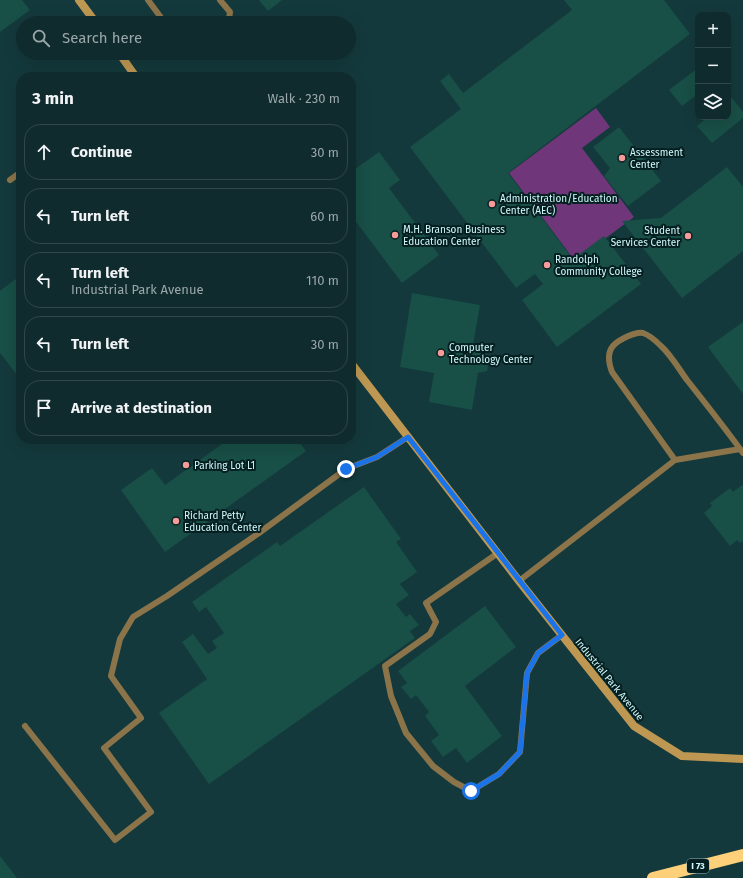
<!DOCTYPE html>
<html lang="en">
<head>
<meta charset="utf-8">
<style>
	body { margin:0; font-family:"Fira Sans",sans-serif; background:#183335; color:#f1f3f6 }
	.controls { position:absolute; right:12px; top:12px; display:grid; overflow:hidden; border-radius:8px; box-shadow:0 4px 16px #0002 }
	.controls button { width:36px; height:36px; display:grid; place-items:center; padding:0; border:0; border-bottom:1px solid #2f4749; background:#0f2b2d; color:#f1f3f6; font:20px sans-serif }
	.stop { position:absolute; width:12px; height:12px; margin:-9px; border:3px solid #1a73e8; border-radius:50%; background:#fff }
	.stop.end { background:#1a73e8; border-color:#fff; box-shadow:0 1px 4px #0008 }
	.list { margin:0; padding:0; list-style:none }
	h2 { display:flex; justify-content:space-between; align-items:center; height:52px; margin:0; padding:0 16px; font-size:17px }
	h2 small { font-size:13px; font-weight:400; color:#9ba7aa }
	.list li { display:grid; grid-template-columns:26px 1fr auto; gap:12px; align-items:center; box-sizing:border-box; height:56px; margin:0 8px 8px; padding:0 8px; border:1px solid #2f4749; border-radius:16px }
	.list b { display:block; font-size:15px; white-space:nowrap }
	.list p { margin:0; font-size:13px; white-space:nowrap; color:#9ba7aa }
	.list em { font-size:13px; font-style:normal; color:#9ba7aa }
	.icon { flex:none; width:22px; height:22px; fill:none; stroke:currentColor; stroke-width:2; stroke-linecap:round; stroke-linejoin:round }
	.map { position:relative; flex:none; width:743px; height:878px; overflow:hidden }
	.search { position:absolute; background:#0f2b2d; box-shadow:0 4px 16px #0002; left:16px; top:16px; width:340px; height:44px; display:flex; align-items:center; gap:10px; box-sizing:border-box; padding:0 14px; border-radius:22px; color:#9ba7aa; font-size:15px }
	.panel { position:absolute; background:#0f2b2d; box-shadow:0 4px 16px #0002; left:16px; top:72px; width:340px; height:372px; border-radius:16px }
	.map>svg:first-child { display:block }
	.green { fill:#6f3679 }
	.building { fill:#184f46 }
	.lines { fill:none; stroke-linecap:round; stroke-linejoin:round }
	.lane { stroke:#8c744a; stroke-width:6 }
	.secondary { stroke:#be9852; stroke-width:8 }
	.highway { stroke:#ffd07a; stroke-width:12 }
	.route { stroke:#1a73e8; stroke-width:5 }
	.poi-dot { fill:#f59b99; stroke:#051f20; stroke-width:1.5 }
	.labels { text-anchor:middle; stroke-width:4; stroke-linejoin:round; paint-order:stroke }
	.shield { fill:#051f20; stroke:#94b8bb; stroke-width:1 }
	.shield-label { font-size:9px; font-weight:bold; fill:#d1fafd }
	.poi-label { font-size:10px; fill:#d1fafd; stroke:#051f20; text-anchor:start }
	.street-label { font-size:10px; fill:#d1fafd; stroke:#051f20 }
</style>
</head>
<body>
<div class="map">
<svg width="743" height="878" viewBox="0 0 743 878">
	<rect width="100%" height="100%" fill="#14393c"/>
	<!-- green -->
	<path class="green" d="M 596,108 L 610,127 L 582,148 L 634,217 L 575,261 L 509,173 Z"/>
	<!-- building -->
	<g class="building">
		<path d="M 0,0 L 22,0 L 30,10 L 0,32 Z"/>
		<path d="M 259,0 L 282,0 L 268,11 Z"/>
		<path d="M 564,0 L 664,0 L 690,34 L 508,173 L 573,259 L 604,236 L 641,284 L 557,347 L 522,300 L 543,284 L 535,274 L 516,288 L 410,147 L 461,109 L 440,81 L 449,74 L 463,93 L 572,10 Z"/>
		<path d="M 698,68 L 698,94 L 682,106 L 669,90 Z"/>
		<path d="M 732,98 L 743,112 L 743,118 L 712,143 L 697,126 L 708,117 L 728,117 L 728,101 Z"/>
		<path d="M 619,127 L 661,181 L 628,206 L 604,176 L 610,168 L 593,147 Z"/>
		<path d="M 379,152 L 400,180 L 389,188 L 439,255 L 402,283 L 351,215 L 351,172 Z"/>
		<path d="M 727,167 L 743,187 L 743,251 L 682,298 L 622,221 L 661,218 Z"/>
		<path d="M 21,209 L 21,218 L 17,213 Z"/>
		<path d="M 21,275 L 21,380 L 0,353 L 0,291 Z"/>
		<path d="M 412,293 L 480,305 L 472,351 L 490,355 L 487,371 L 478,373 L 472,410 L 429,402 L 434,373 L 400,367 Z"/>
		<path d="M 743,322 L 743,394 L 708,347 Z"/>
		<path d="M 229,439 L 297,439 L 306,451 L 165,552 L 121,490 L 152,468 L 165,485 Z"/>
		<path d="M 742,485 L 743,486 L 743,541 L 740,543 L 737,540 L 730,546 L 704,513 L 712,506 L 710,503 L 730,488 L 733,492 Z"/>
		<path d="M 364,487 L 401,539 L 396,542 L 417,572 L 400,584 L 409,595 L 396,604 L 406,617 L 410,614 L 419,625 L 410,631 L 415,638 L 209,784 L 159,713 L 207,679 L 182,642 L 193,634 L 208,654 L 217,648 L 212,641 L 224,633 L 206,607 L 199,612 L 192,602 L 277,542 L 280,546 Z"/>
		<path d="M 485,606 L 516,647 L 465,686 L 502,736 L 467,763 L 456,748 L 443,757 L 431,741 L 439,735 L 425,716 L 429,712 L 416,695 L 411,699 L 401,687 L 407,683 L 398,671 Z"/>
		<path d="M 0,856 L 17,878 L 0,878 Z"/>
	</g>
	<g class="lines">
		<!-- lane -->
		<g class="lane">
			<path d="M 148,0 L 165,23"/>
			<path d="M 220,0 L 230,12 L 229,19 L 224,23"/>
			<path d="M 10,180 L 21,172"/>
			<path d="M 740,449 L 675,460 L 612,372 C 609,364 607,353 613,346 C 618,340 636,331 643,333 C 649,335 657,342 661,346 C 671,355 679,369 687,380 C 706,404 725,428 743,453"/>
			<path d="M 498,553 L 426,603 L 436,622 L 430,634 L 385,666 L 391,696 L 406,733 L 433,766 L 454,782 L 471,791 L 499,774 L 520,752 L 527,673 L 538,653 L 562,635"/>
			<path d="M 519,581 L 675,460"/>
			<path d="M 25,726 L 115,840 L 151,812 L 104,748 L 141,718 L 111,676 L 120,639 L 133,617 L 167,596 L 259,533 L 346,469 L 377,457 L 408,437"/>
		</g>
		<!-- secondary -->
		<g class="secondary">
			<path d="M 79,0 L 96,23"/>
			<path d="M 119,53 L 136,77"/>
			<path d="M 351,363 L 519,581 L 634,726 L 682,756 L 743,759"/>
		</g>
		<!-- highway -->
		<path class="highway" d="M 653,878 L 743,855"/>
	</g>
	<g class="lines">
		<!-- route -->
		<path class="route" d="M 346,469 L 377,457 L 408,437 L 562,635 L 538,653 L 527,673 L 520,752 L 499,774 L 471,791"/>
	</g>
	<!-- markers -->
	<g class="poi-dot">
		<circle cx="622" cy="158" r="4"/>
		<circle cx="492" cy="204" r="4"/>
		<circle cx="395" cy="235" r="4"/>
		<circle cx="688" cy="236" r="4"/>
		<circle cx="547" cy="265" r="4"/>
		<circle cx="441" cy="353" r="4"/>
		<circle cx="186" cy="465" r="4"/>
		<circle cx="176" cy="521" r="4"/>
	</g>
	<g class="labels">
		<!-- shield labels -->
		<rect class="shield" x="687" y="859" width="22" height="14" rx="3"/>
		<g class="shield-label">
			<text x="698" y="869">I 73</text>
		</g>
		<!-- poi labels -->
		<g class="poi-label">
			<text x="630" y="156">Assessment<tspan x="630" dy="12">Center</tspan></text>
			<text x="500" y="202">Administration/Education<tspan x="500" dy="12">Center (AEC)</tspan></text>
			<text x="403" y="233">M.H. Branson Business<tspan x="403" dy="12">Education Center</tspan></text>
			<text x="680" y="234" text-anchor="end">Student<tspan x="680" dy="12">Services Center</tspan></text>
			<text x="555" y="263">Randolph<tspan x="555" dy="12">Community College</tspan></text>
			<text x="449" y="351">Computer<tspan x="449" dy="12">Technology Center</tspan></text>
			<text x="194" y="469">Parking Lot L1</text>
			<text x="184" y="519">Richard Petty<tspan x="184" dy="12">Education Center</tspan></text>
		</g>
		<!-- street labels -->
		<g class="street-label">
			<text transform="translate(610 679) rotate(51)" y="4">Industrial Park Avenue</text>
		</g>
	</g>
</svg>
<div class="controls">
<button>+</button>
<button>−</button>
<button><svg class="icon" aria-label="layers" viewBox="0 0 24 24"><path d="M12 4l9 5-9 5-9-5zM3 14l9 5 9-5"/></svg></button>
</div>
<div class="stop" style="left:471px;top:791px"></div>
<div class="stop end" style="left:346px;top:469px"></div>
<div class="search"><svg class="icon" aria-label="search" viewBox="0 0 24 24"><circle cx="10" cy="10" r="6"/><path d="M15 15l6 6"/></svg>Search here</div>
<section class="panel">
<h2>3 min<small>Walk · 230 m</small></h2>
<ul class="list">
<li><svg class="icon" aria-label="ahead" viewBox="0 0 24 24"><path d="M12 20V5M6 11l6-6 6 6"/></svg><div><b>Continue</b></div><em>30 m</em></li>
<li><svg class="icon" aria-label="left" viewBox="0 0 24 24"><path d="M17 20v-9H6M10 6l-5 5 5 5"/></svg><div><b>Turn left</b></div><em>60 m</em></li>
<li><svg class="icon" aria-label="left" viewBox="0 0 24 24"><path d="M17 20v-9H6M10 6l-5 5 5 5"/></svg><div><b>Turn left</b><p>Industrial Park Avenue</p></div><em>110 m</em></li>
<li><svg class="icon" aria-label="left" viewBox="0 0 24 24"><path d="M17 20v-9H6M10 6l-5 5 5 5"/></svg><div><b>Turn left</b></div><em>30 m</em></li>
<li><svg class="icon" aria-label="arrive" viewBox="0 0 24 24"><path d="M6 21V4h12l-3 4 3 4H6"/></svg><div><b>Arrive at destination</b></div></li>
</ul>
</section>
</div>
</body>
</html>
